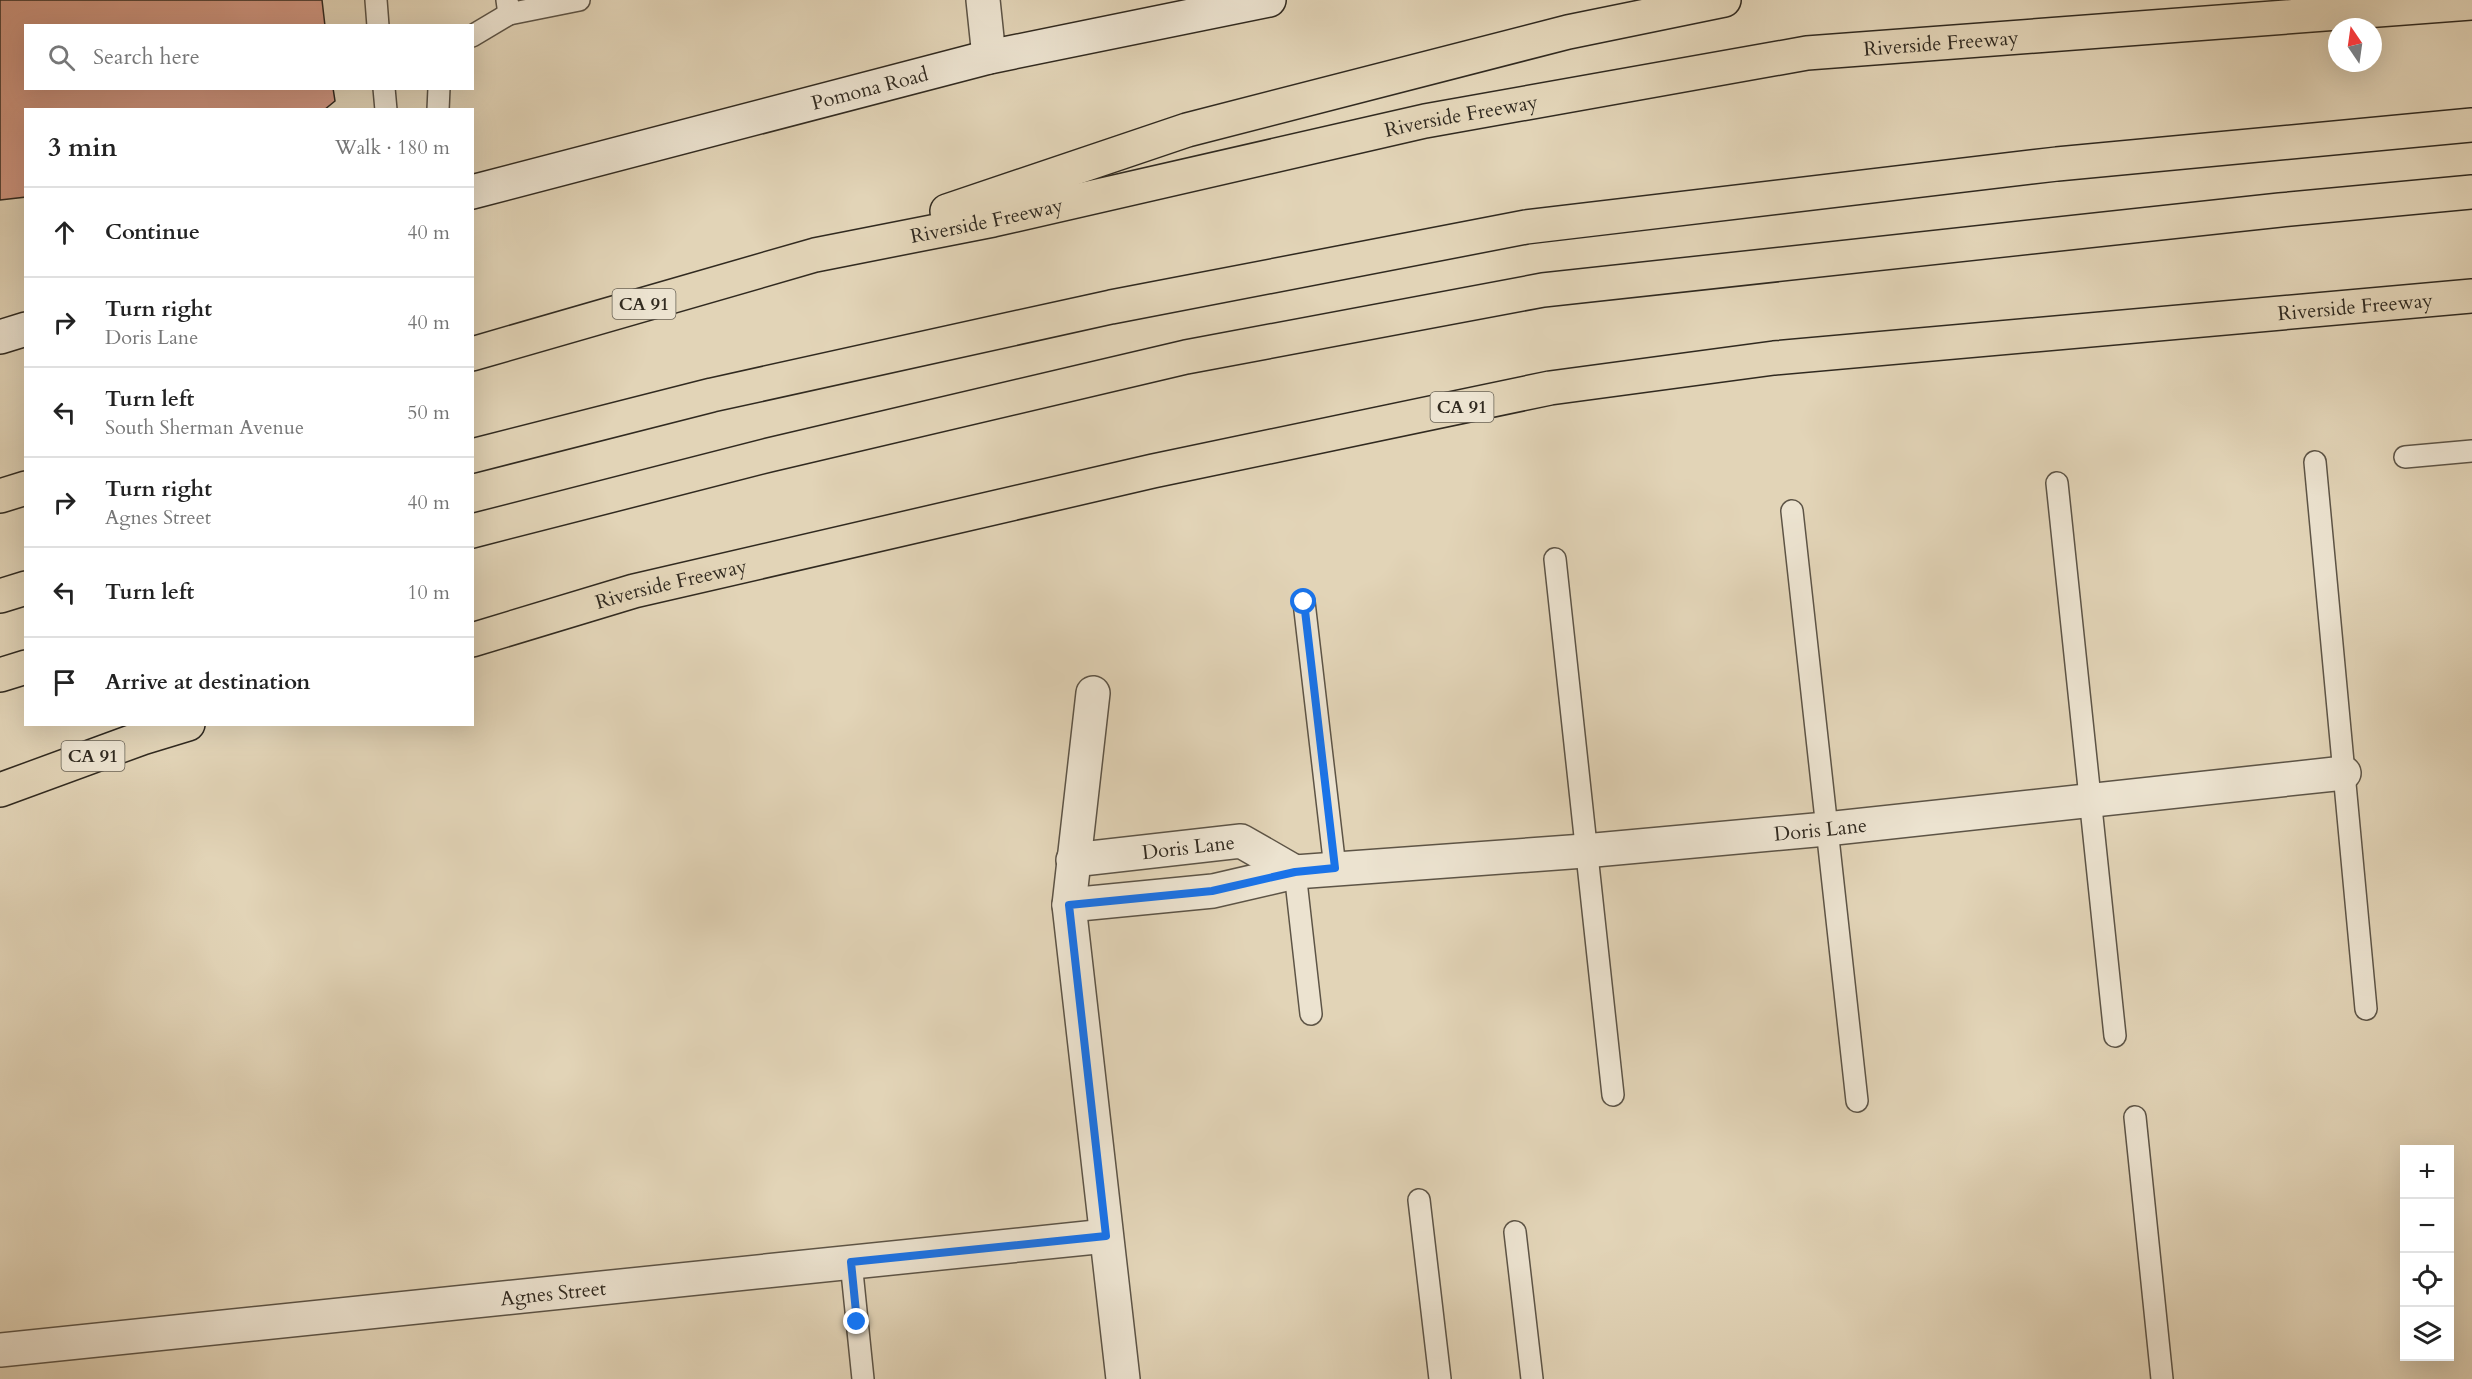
<!DOCTYPE html>
<html lang="en">
<head>
<meta charset="utf-8">
<style>
	body { margin:0; font-family:Cardo,serif; background:#f6f6f6; color:#222 }
	.controls { position:absolute; right:18px; bottom:18px; display:grid; overflow:hidden; border-radius:0px; box-shadow:0 6px 24px #0002 }
	.controls button { width:54px; height:54px; display:grid; place-items:center; padding:0; border:0; border-bottom:2px solid #e0e0e0; background:#fff; color:#222; font:30px sans-serif }
	.compass { position:absolute; left:2328px; top:18px; width:54px; height:54px; border-radius:50%; background:#fff; box-shadow:0 6px 24px #0002; rotate:347deg }
	.stop { position:absolute; width:18px; height:18px; margin:-14px; border:4px solid #1a73e8; border-radius:50%; background:#fff }
	.stop.end { background:#1a73e8; border-color:#fff; box-shadow:0 2px 6px #0008 }
	.list { margin:0; padding:0; list-style:none }
	h2 { display:flex; justify-content:space-between; align-items:center; height:78px; margin:0; padding:0 24px; font-size:26px }
	h2 small { font-size:20px; font-weight:400; color:#767676 }
	.list li { display:grid; grid-template-columns:39px 1fr auto; gap:18px; align-items:center; box-sizing:border-box; height:90px; padding:0 24px; border-top:2px solid #e0e0e0 }
	.list b { display:block; font-size:22px; white-space:nowrap }
	.list p { margin:0; font-size:20px; white-space:nowrap; color:#767676 }
	.list em { font-size:20px; font-style:normal; color:#767676 }
	.icon { flex:none; width:33px; height:33px; fill:none; stroke:currentColor; stroke-width:2; stroke-linecap:round; stroke-linejoin:round }
	.map { position:relative; flex:none; width:2472px; height:1379px; overflow:hidden }
	.search { position:absolute; background:#fff; box-shadow:0 6px 24px #0002; left:24px; top:24px; width:450px; height:66px; display:flex; align-items:center; gap:15px; box-sizing:border-box; padding:0 21px; border-radius:0px; color:#767676; font-size:22px }
	.panel { position:absolute; background:#fff; box-shadow:0 6px 24px #0002; left:24px; top:108px; width:450px; height:618px; border-radius:0px }
	.map>svg:first-child { display:block }
	.building { fill:#d09681; stroke:#312a20; stroke-width:1.5 }
	.lines { fill:none; stroke-linecap:round; stroke-linejoin:round }
	.lane-casing { stroke:#5d5446; stroke-width:24 }
	.street-casing { stroke:#5d5446; stroke-width:36 }
	.secondary-casing { stroke:#312a20; stroke-width:36 }
	.highway-casing { stroke:#312a20; stroke-width:36 }
	.lane { stroke:#ece3d0; stroke-width:21 }
	.street { stroke:#ece3d0; stroke-width:33 }
	.secondary { stroke:#ece3d0; stroke-width:33 }
	.highway { stroke:#e2d4b7; stroke-width:33 }
	.route { stroke:#1a73e8; stroke-width:8 }
	.labels { text-anchor:middle; stroke-width:4.5; stroke-linejoin:round; paint-order:stroke }
	.shield { fill:#ece3d0; stroke:#696255; stroke-width:1.5 }
	.shield-label { font-size:18px; font-weight:bold; fill:#312a20 }
	.street-label { font-size:20px; fill:#312a20; stroke:#ece3d0 }
</style>
</head>
<body>
<div class="map">
<svg width="2472" height="1379" viewBox="0 0 2472 1379">
	<rect width="100%" height="100%" fill="#e2d4b7"/>
	<filter id="stains"><feTurbulence type="fractalNoise" baseFrequency=".00333" numOctaves="4"/><feColorMatrix values="0 0 0 0 .2 0 0 0 0 .09 0 0 0 0 .02 0 0 0 .5 -.17"/></filter>
	<radialGradient id="worn" r=".72"><stop offset=".6" stop-color="#630" stop-opacity="0"/><stop offset="1" stop-color="#630" stop-opacity=".3"/></radialGradient>
	<!-- building -->
	<path class="building" d="M 0,0 L 322,0 L 325,26 L 26,26 L 26,88 L 333,88 L 335,101 L 324,110 L 26,110 L 26,197 L 0,200 Z"/>
	<g class="lines">
		<!-- lane casing -->
		<g class="lane-casing">
			<g id="lane">
				<path d="M 376,0 L 378,26"/>
				<path d="M 507,0 L 509,14 L 579,0"/>
				<path d="M 472,36 L 509,14"/>
				<path d="M 384,88 L 386,110"/>
				<path d="M 438,110 L 439,88"/>
				<path d="M 2405,457 L 2472,451"/>
				<path d="M 2315,462 L 2366,1009"/>
				<path d="M 2057,483 L 2115,1036"/>
				<path d="M 1792,511 L 1857,1101"/>
				<path d="M 1555,559 L 1613,1095"/>
				<path d="M 1304,602 L 1335,868"/>
				<path d="M 1295,872 L 1311,1014"/>
				<path d="M 2135,1117 L 2162,1379"/>
				<path d="M 1419,1200 L 1440,1379"/>
				<path d="M 1515,1232 L 1532,1379"/>
				<path d="M 851,1262 L 863,1379"/>
			</g>
		</g>
		<!-- street casing -->
		<g class="street-casing">
			<g id="street">
				<path d="M 983,0 L 989,57"/>
				<path d="M 1093,693 L 1069,905 L 1123,1379"/>
				<path id="s1" d="M 1073,860 L 1241,841 L 1295,872"/>
				<path id="s2" d="M 1069,905 L 1213,891 L 1295,872 L 1584,851 L 1826,829 L 2344,773"/>
				<path id="s3" d="M 0,1350 L 1106,1236"/>
			</g>
		</g>
		<!-- secondary casing -->
		<g class="secondary-casing">
			<g id="secondary">
				<path id="s4" d="M 472,192 L 989,57 L 1269,0"/>
				<path d="M 0,337 L 26,329"/>
			</g>
		</g>
		<!-- highway casing -->
		<g class="highway-casing">
			<g id="highway">
				<path d="M 947,211 L 1187,130 L 1568,32 L 1724,0"/>
				<path id="s5" d="M 472,354 L 815,255 L 993,220 L 1425,121 L 1807,53 L 2472,3"/>
				<path d="M 472,456 L 712,395 L 1111,307 L 1526,227 L 2057,164 L 2472,125"/>
				<path d="M 0,496 L 26,488"/>
				<path d="M 472,531 L 769,455 L 1186,357 L 1543,290 L 2280,210 L 2472,192"/>
				<path d="M 0,596 L 26,588"/>
				<path id="s6" d="M 472,640 L 634,591 L 1153,471 L 1550,388 L 1774,358 L 2472,296"/>
				<path d="M 0,675 L 26,667"/>
				<path d="M 0,790 L 142,738 L 188,724"/>
			</g>
		</g>
		<!-- lane -->
		<use href="#lane" class="lane"/>
		<!-- street -->
		<use href="#street" class="street"/>
		<!-- secondary -->
		<use href="#secondary" class="secondary"/>
		<!-- highway -->
		<use href="#highway" class="highway"/>
	</g>
	<g class="lines">
		<!-- route -->
		<path class="route" d="M 857,1322 L 851,1262 L 1106,1236 L 1069,905 L 1212,891 L 1295,872 L 1335,868 L 1304,602"/>
	</g>
	<g class="labels">
		<!-- shield labels -->
		<g class="shield">
			<rect x="612.5" y="289" width="63" height="30" rx="4.5"/>
			<rect x="1430.5" y="392" width="63" height="30" rx="4.5"/>
			<rect x="61.5" y="741" width="63" height="30" rx="4.5"/>
		</g>
		<g class="shield-label">
			<text x="644" y="310">CA 91</text>
			<text x="1462" y="413">CA 91</text>
			<text x="93" y="762">CA 91</text>
		</g>
		<!-- street labels -->
		<g class="street-label">
			<text dy="7" stroke="none"><textPath href="#s5" startOffset="1504">Riverside Freeway</textPath></text>
			<text dy="7" stroke="none"><textPath href="#s4" startOffset="411">Pomona Road</textPath></text>
			<text dy="7" stroke="none"><textPath href="#s5" startOffset="1018">Riverside Freeway</textPath></text>
			<text dy="7" stroke="none"><textPath href="#s5" startOffset="532">Riverside Freeway</textPath></text>
			<text dy="7" stroke="none"><textPath href="#s6" startOffset="1917">Riverside Freeway</textPath></text>
			<text dy="7" stroke="none"><textPath href="#s6" startOffset="207">Riverside Freeway</textPath></text>
			<text dy="7" stroke="none"><textPath href="#s2" startOffset="756">Doris Lane</textPath></text>
			<text dy="7" stroke="none"><textPath href="#s1" startOffset="116">Doris Lane</textPath></text>
			<text dy="7" stroke="none"><textPath href="#s3" startOffset="556">Agnes Street</textPath></text>
		</g>
	</g>
	<rect width="100%" height="100%" filter="url(#stains)"/>
	<rect width="100%" height="100%" fill="url(#worn)"/>
</svg>
<div class="controls">
<button>+</button>
<button>−</button>
<button><svg class="icon" aria-label="locate" viewBox="0 0 24 24"><circle cx="12" cy="12" r="6"/><path d="M12 2v4M12 18v4M2 12h4M18 12h4"/></svg></button>
<button><svg class="icon" aria-label="layers" viewBox="0 0 24 24"><path d="M12 4l9 5-9 5-9-5zM3 14l9 5 9-5"/></svg></button>
</div>
<svg class="compass" viewBox="-18 -18 36 36"><path d="M0-13l5 13h-10z" fill="#e53935"/><path d="M0 13l5-13h-10z" fill="#767676"/></svg>
<div class="stop" style="left:1304px;top:602px"></div>
<div class="stop end" style="left:857px;top:1322px"></div>
<div class="search"><svg class="icon" aria-label="search" viewBox="0 0 24 24"><circle cx="10" cy="10" r="6"/><path d="M15 15l6 6"/></svg>Search here</div>
<section class="panel">
<h2>3 min<small>Walk · 180 m</small></h2>
<ul class="list">
<li><svg class="icon" aria-label="ahead" viewBox="0 0 24 24"><path d="M12 20V5M6 11l6-6 6 6"/></svg><div><b>Continue</b></div><em>40 m</em></li>
<li><svg class="icon" aria-label="right" viewBox="0 0 24 24"><path d="M7 20v-9h11M14 6l5 5-5 5"/></svg><div><b>Turn right</b><p>Doris Lane</p></div><em>40 m</em></li>
<li><svg class="icon" aria-label="left" viewBox="0 0 24 24"><path d="M17 20v-9H6M10 6l-5 5 5 5"/></svg><div><b>Turn left</b><p>South Sherman Avenue</p></div><em>50 m</em></li>
<li><svg class="icon" aria-label="right" viewBox="0 0 24 24"><path d="M7 20v-9h11M14 6l5 5-5 5"/></svg><div><b>Turn right</b><p>Agnes Street</p></div><em>40 m</em></li>
<li><svg class="icon" aria-label="left" viewBox="0 0 24 24"><path d="M17 20v-9H6M10 6l-5 5 5 5"/></svg><div><b>Turn left</b></div><em>10 m</em></li>
<li><svg class="icon" aria-label="arrive" viewBox="0 0 24 24"><path d="M6 21V4h12l-3 4 3 4H6"/></svg><div><b>Arrive at destination</b></div></li>
</ul>
</section>
</div>
</body>
</html>
